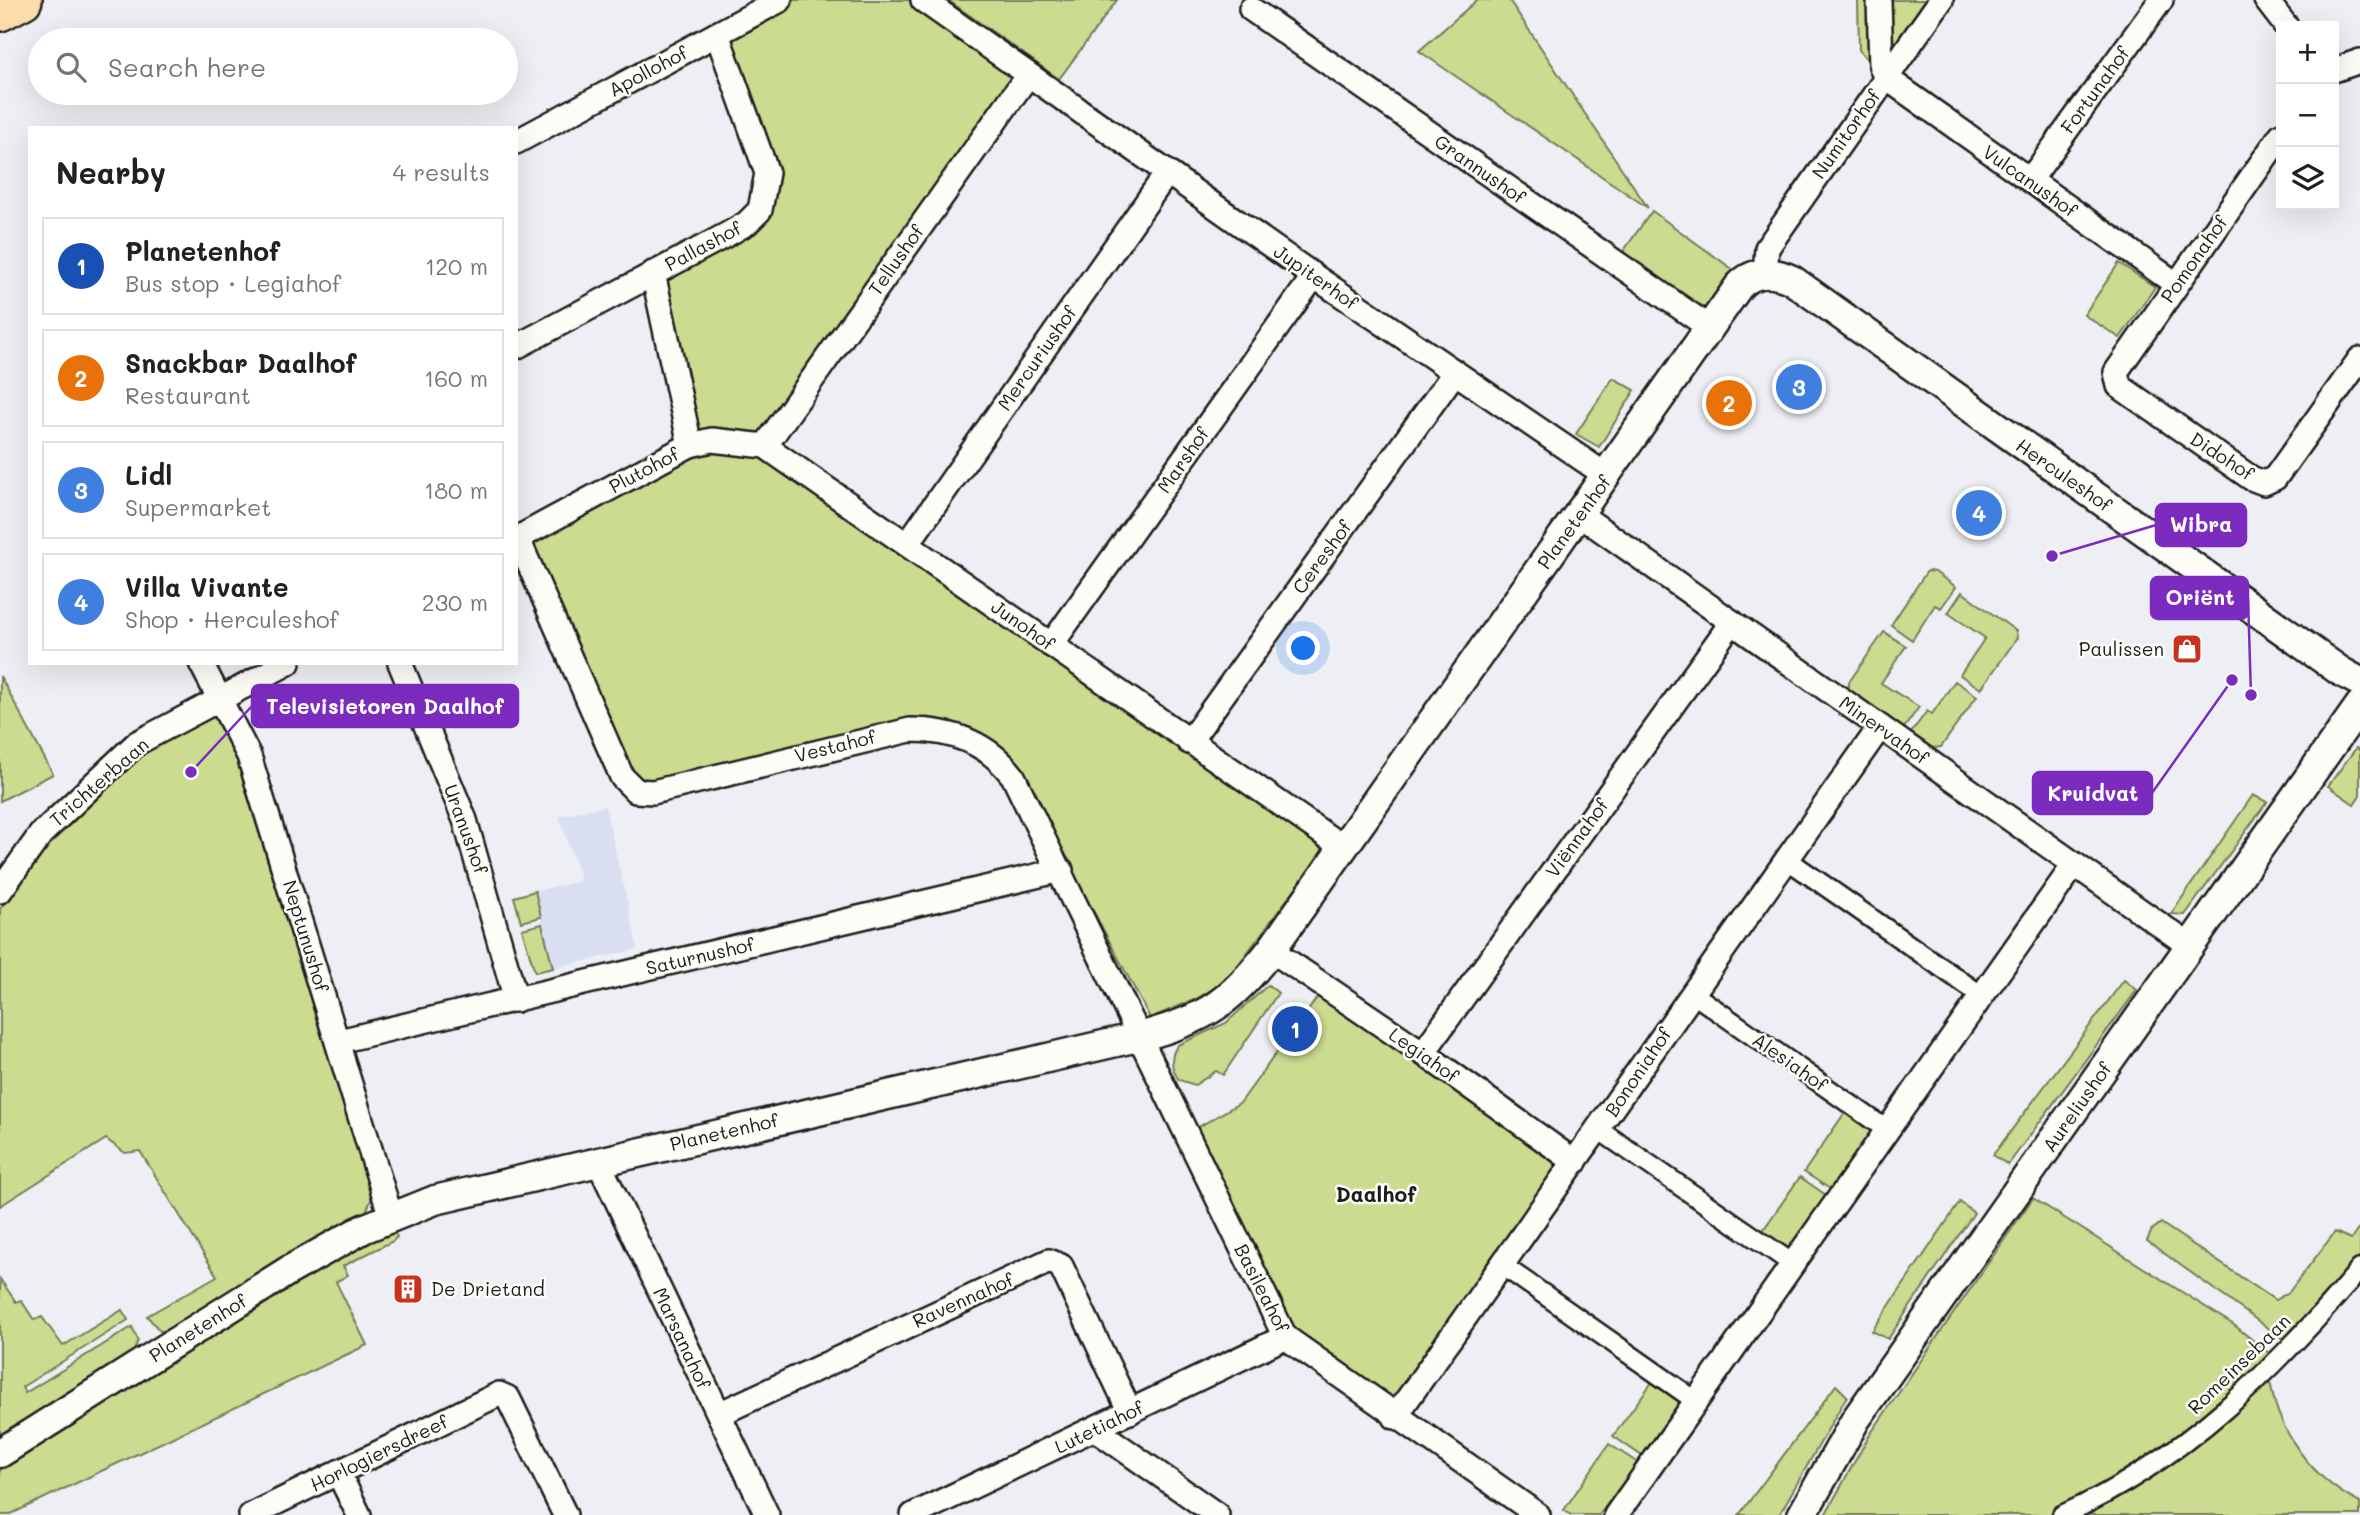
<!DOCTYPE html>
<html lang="en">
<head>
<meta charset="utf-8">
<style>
	body { margin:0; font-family:Mali,sans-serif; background:#f2f2f2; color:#202124 }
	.controls { position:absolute; right:21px; top:21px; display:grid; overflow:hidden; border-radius:0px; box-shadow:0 7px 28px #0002 }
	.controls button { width:63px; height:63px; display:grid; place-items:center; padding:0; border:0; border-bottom:2px solid #e0e0e0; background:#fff; color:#202124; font:35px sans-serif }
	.you { position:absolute; left:1304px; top:649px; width:24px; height:24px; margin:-18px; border:5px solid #fff; border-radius:50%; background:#1a73e8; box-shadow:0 0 0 10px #1a73e833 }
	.badge { display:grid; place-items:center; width:46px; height:46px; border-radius:50%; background:#7c3aed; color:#fff; font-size:23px; font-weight:700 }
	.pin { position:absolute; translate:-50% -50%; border:4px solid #fff; box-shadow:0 2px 7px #0006 }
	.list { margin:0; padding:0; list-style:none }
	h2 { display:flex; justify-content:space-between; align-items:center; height:91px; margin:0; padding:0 28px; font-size:30px }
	h2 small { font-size:23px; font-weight:400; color:#757577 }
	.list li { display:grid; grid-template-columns:46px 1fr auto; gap:21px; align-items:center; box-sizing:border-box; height:98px; margin:0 14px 14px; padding:0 14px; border:2px solid #e0e0e0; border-radius:0px }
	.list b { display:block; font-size:26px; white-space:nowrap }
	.list p { margin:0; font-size:23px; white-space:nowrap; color:#757577 }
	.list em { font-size:23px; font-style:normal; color:#757577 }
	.icon { flex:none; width:38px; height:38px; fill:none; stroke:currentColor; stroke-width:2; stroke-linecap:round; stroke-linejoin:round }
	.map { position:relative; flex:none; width:2360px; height:1515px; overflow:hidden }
	.search { position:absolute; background:#fff; box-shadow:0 7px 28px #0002; left:28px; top:28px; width:490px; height:77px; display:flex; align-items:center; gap:18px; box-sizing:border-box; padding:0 24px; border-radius:38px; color:#757577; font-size:26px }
	.panel { position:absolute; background:#fff; box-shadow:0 7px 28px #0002; left:28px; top:126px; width:490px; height:539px; border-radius:0px }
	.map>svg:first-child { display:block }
	.built { fill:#d9dff1 }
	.green { fill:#cbdc90; stroke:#747c56; stroke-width:2 }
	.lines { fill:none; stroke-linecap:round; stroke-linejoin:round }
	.pedestrian-casing { stroke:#1c1c1c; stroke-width:23 }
	.minor-casing { stroke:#1c1c1c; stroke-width:28 }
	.tertiary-casing { stroke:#1c1c1c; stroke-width:33 }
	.primary-casing { stroke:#1c1c1c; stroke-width:42 }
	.pedestrian { stroke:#fdfcf7; stroke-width:18 }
	.minor { stroke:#fdfcf7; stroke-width:23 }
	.tertiary { stroke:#fdfcf7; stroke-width:28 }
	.primary { stroke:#fddcac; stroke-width:37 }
	.labels { text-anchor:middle; stroke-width:5; stroke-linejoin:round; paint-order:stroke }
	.street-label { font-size:19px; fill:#1c1c1c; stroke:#fdfcf7 }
	.poi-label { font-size:19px; fill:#1c1c1c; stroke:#fdfcf7; text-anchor:end }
	.neighbourhood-label { font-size:21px; font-weight:bold; fill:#1c1c1c; stroke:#fdfcf7 }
	.leader { fill:none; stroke:#7b2cbf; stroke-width:2.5 }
	.callout-dot { fill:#7b2cbf; stroke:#fdfcf7; stroke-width:2.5 }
	.callout { fill:#7b2cbf; stroke:#7b2cbf; stroke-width:2.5 }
	.callout-label { font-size:21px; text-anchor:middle; font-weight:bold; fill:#fff }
</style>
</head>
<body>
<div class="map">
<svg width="2360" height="1515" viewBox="0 0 2360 1515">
	<rect width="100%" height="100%" fill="#edeff4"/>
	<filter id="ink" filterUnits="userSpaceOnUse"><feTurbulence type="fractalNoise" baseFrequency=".0143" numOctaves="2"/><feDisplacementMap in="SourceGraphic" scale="14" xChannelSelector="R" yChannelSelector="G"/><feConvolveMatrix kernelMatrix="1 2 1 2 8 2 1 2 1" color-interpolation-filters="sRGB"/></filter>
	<g filter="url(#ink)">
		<!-- built -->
		<path class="built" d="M 605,806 L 638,949 L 553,968 L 535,891 L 581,881 L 559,816 Z"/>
		<!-- green -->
		<g class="green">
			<path d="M 791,0 L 911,0 L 1021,77 L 761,438 L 693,437 L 658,275 L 769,207 L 724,36 Z"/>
			<path d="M 948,0 L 1117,0 L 1059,79 Z"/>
			<path d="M 1477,0 L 1509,0 L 1648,208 L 1419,51 Z"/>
			<path d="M 1858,0 L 1869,0 L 1870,63 L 1859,50 Z"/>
			<path d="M 1887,0 L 1934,0 L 1901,45 L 1887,37 Z"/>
			<path d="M 1652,211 L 1735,271 L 1703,315 L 1620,256 Z"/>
			<path d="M 2119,263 L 2155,287 L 2120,338 L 2084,315 Z"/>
			<path d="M 1613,378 L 1635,390 L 1599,447 L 1576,434 Z"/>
			<path d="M 711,443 L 752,446 L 1327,846 L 1226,981 L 1196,999 L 1150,1018 L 1070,867 L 1025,773 L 994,745 L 958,729 L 639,791 L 522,542 Z"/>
			<path d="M 1927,571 L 1935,572 L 1956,587 L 1941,608 L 1935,605 L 1912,640 L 1891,625 Z"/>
			<path d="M 1962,592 L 2016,631 L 2017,638 L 1981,689 L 1960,675 L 1985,638 L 1948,613 Z"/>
			<path d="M 1884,632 L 1906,646 L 1881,683 L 1919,707 L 1904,728 L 1849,689 L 1849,682 Z"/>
			<path d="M 0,676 L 53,774 L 0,801 Z"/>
			<path d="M 1955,681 L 1977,696 L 1941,747 L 1933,748 L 1911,733 L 1927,711 L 1932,714 Z"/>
			<path d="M 222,713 L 372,1198 L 364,1216 L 171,1331 L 160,1331 L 147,1316 L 217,1276 L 140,1151 L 125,1153 L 106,1139 L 0,1206 L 0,909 L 55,831 L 129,757 Z"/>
			<path d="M 2356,748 L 2360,750 L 2360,795 L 2354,804 L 2328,786 Z"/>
			<path d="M 2253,795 L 2267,802 L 2185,915 L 2171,914 Z"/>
			<path d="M 535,891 L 541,917 L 521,922 L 514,897 Z"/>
			<path d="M 542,924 L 553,968 L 535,972 L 522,929 Z"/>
			<path d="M 2124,980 L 2137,990 L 2008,1165 L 1993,1155 Z"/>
			<path d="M 1268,985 L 1278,993 L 1223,1075 L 1216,1071 L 1195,1085 L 1179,1080 C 1171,1069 1169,1056 1178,1045 L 1226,1023 Z"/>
			<path d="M 1320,993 L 1553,1159 L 1555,1171 L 1396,1408 L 1300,1338 L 1288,1325 L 1197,1128 L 1241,1102 L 1295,1027 L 1302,1032 L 1312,1018 L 1306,1014 Z"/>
			<path d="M 1846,1111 L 1873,1129 L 1830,1189 L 1804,1172 Z"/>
			<path d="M 1800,1177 L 1826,1195 L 1784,1254 L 1757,1239 Z"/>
			<path d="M 2033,1198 L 2234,1325 L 2270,1354 C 2264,1414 2307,1478 2360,1503 L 2360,1515 L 1825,1515 L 1869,1436 Z"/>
			<path d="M 1960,1202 L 1974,1213 L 1888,1339 L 1872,1331 Z"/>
			<path d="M 2161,1223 L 2275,1300 L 2289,1292 L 2335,1232 L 2351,1239 L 2360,1227 L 2360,1259 L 2290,1344 L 2147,1241 L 2152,1230 Z"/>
			<path d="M 393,1230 L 397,1237 L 393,1241 L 343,1266 L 348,1275 L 336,1282 L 367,1345 L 9,1515 L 0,1515 L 0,1468 L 325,1263 Z"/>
			<path d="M 0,1279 L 16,1302 L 21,1300 L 34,1320 L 42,1317 L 63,1346 L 122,1310 L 128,1320 L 22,1387 L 25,1393 L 132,1327 L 138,1340 L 133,1354 L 0,1439 Z"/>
			<path d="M 1655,1378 L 1684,1395 L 1642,1456 L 1613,1436 Z"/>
			<path d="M 1836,1385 L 1847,1396 L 1779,1515 L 1739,1515 Z"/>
			<path d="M 1609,1444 L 1638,1463 L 1599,1515 L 1571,1515 L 1564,1510 Z"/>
		</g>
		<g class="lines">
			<!-- pedestrian casing -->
			<g class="pedestrian-casing">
				<g id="pedestrian">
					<path d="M 1788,860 L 1982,996"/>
					<path d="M 1692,993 L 1887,1130"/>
					<path d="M 1598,1129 L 1793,1264"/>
					<path d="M 1502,1265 L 1696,1401"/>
					<path d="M 2062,1515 C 2182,1462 2277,1368 2360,1269"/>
				</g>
			</g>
			<!-- minor casing -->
			<g class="minor-casing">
				<g id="minor">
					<path d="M 923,0 L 1314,276 L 1607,476"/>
					<path d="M 1879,0 L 1881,66 L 1885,77 L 2176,284"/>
					<path d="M 2266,0 L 2286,26"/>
					<path d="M 1251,9 L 1710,328"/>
					<path d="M 2334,70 L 2360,61"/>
					<path d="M 2281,135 L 2116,372 L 2119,386 L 2251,478 L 2264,483 L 2275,478 L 2360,359"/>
					<path d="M 516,142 L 780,0"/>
					<path d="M 2030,180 L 2161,0"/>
					<path d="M 1765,273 L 1767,248 L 1941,0"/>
					<path d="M 516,347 L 728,234 L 747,223 L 760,210 L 767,173 L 717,34"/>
					<path d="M 690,445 L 712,440 L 765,446 L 1344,848"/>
					<path d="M 765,446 L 1028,75"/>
					<path d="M 1579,514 L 2190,946"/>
					<path d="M 516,539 L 690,445 L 653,273"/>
					<path d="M 518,539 L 622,777 L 636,791 L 653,792 L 910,730 C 952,730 987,742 1013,776 L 1285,1337 L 1538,1515"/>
					<path d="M 908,543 L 1167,173"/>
					<path d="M 1051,645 L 1314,276"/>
					<path d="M 201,663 L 249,756 L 391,1217"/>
					<path d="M 400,663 L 465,820 L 516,1000"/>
					<path d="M 1189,742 L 1455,372"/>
					<path d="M 0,891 L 41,834 L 137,743 L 288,663"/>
					<path d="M 1271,950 L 1423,1053 L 1575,1162"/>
					<path d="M 339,1041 L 1061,870"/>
					<path d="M 1423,1053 L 1732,622"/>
					<path d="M 598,1161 L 767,1515"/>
					<path d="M 719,1414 L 1049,1261 L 1061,1266 L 1130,1412"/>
					<path d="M 1395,1417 L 1880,727"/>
					<path d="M 1095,1429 L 1217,1515"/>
					<path d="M 338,1472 L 359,1515"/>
					<path d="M 251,1515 L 499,1394 L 508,1398 L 565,1515"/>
					<path d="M 913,1515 L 1285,1337"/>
					<path d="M 1616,1515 L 2074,865"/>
				</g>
			</g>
			<!-- tertiary casing -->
			<g class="tertiary-casing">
				<g id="tertiary">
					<path d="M 0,1453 L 288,1271 L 363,1229 L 435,1200 L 1142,1036 C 1207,1019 1230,1002 1271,950 L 1739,286 C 1754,270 1773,271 1792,280 L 2340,671 L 2360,682"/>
					<path d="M 1802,1515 L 1856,1419 L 2360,705"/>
				</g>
			</g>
			<!-- primary casing -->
			<g class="primary-casing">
				<path id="primary" d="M 0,12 L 23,0"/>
			</g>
			<!-- pedestrian -->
			<use href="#pedestrian" class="pedestrian"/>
			<!-- minor -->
			<use href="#minor" class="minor"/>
			<!-- tertiary -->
			<use href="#tertiary" class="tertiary"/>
			<!-- primary -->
			<use href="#primary" class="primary"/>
		</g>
	</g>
	<!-- icons -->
	<defs>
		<g id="shop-square" transform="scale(1.575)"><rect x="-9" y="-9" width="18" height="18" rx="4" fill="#c8321e" stroke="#fdfcf7"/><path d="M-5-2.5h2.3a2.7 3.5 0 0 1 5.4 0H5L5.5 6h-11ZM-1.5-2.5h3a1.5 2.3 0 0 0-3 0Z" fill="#fff"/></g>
		<g id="building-square" transform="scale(1.575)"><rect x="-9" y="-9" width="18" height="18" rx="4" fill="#c8321e" stroke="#fdfcf7"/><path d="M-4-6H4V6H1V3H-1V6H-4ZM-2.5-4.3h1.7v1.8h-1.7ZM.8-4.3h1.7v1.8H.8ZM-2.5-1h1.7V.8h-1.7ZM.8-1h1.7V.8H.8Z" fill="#fff"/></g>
	</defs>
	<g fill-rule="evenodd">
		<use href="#shop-square" x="2187" y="649"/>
		<use href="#building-square" x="408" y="1289"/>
	</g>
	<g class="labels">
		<!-- street labels -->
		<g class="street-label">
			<text transform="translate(648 71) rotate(-28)" y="7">Apollohof</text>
			<text transform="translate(2095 90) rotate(-54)" y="7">Fortunahof</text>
			<text transform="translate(1846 134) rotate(-55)" y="7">Numitorhof</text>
			<text transform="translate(1480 169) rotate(35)" y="7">Grannushof</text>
			<text transform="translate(2030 181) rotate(35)" y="7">Vulcanushof</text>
			<text transform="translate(703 246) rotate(-28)" y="7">Pallashof</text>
			<text transform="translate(2194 259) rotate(-55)" y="7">Pomonahof</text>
			<text transform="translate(896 260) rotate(-55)" y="7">Tellushof</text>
			<text transform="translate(1316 277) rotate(35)" y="7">Jupiterhof</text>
			<text transform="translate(1037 358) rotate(-55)" y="7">Mercuriushof</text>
			<text transform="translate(2222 456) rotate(33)" y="7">Didohof</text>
			<text transform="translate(1183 460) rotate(-55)" y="7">Marshof</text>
			<text transform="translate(644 470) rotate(-28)" y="7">Plutohof</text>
			<text transform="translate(2064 475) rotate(35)" y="7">Herculeshof</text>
			<text transform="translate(1574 522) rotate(-54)" y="7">Planetenhof</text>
			<text transform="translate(1322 557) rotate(-54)" y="7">Cereshof</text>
			<text transform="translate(1023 625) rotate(35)" y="7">Junohof</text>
			<text transform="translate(1884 730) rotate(35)" y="7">Minervahof</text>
			<text transform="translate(835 746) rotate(-14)" y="7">Vestahof</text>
			<text transform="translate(99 782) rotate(-41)" y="7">Trichterbaan</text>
			<text transform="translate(466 829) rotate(70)" y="7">Uranushof</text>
			<text transform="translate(1577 838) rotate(-54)" y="7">Viënnahof</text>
			<text transform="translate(306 936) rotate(73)" y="7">Neptunushof</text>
			<text transform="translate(700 956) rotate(-13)" y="7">Saturnushof</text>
			<text transform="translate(1424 1055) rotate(35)" y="7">Legiahof</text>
			<text transform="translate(1790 1062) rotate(35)" y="7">Alesiahof</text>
			<text transform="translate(1638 1072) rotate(-56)" y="7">Bononiahof</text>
			<text transform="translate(2077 1107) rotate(-55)" y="7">Aureliushof</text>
			<text transform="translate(724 1132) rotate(-13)" y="7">Planetenhof</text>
			<text transform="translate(1262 1288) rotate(63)" y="7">Basileahof</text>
			<text transform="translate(963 1300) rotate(-24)" y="7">Ravennahof</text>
			<text transform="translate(198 1328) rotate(-32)" y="7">Planetenhof</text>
			<text transform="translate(682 1338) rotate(65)" y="7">Marsanahof</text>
			<text transform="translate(2239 1364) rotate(-44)" y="7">Romeinsebaan</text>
			<text transform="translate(1099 1427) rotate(-26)" y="7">Lutetiahof</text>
			<text transform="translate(379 1453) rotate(-26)" y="7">Horlogiersdreef</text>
		</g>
		<!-- poi labels -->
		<g class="poi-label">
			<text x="2164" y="656">Paulissen</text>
			<text x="431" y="1296" text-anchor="start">De Drietand</text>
		</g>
		<!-- neighbourhood labels -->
		<g class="neighbourhood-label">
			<text x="1376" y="1202">Daalhof</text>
		</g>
	</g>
	<!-- callouts -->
	<path class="leader" d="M2052 556L2156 525M2251 695L2248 598M191 772L252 706M2232 680L2152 793"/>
	<g class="callout-dot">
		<circle cx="2052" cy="556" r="7"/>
		<circle cx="2251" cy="695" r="7"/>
		<circle cx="191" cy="772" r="7"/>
		<circle cx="2232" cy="680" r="7"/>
	</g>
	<g class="callout">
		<rect x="2156" y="504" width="90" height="42" rx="7"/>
		<rect x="2151" y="577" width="97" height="42" rx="7"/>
		<rect x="252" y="685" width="266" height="42" rx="7"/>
		<rect x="2033" y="772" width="119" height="42" rx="7"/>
	</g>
	<g class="callout-label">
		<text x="2201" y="532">Wibra</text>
		<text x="2200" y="605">Oriënt</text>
		<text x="385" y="714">Televisietoren Daalhof</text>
		<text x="2093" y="801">Kruidvat</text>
	</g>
</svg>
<div class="controls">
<button>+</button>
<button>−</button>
<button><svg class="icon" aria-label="layers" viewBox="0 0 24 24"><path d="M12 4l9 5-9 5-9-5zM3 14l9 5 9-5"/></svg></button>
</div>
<div class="you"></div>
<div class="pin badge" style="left:1295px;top:1029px;background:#1a4fb4">1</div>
<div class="pin badge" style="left:1729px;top:403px;background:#e8710a">2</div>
<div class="pin badge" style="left:1799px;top:387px;background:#3f7fe0">3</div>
<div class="pin badge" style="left:1979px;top:513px;background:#3f7fe0">4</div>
<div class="search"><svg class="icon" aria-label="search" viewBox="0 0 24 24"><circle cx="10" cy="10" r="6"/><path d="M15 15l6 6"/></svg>Search here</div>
<section class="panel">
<h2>Nearby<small>4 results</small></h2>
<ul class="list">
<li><span class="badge" style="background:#1a4fb4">1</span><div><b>Planetenhof</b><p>Bus stop · Legiahof</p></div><em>120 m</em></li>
<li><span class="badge" style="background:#e8710a">2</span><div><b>Snackbar Daalhof</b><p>Restaurant</p></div><em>160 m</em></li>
<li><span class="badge" style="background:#3f7fe0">3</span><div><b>Lidl</b><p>Supermarket</p></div><em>180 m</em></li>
<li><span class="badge" style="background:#3f7fe0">4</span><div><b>Villa Vivante</b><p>Shop · Herculeshof</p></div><em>230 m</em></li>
</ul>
</section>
</div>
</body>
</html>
